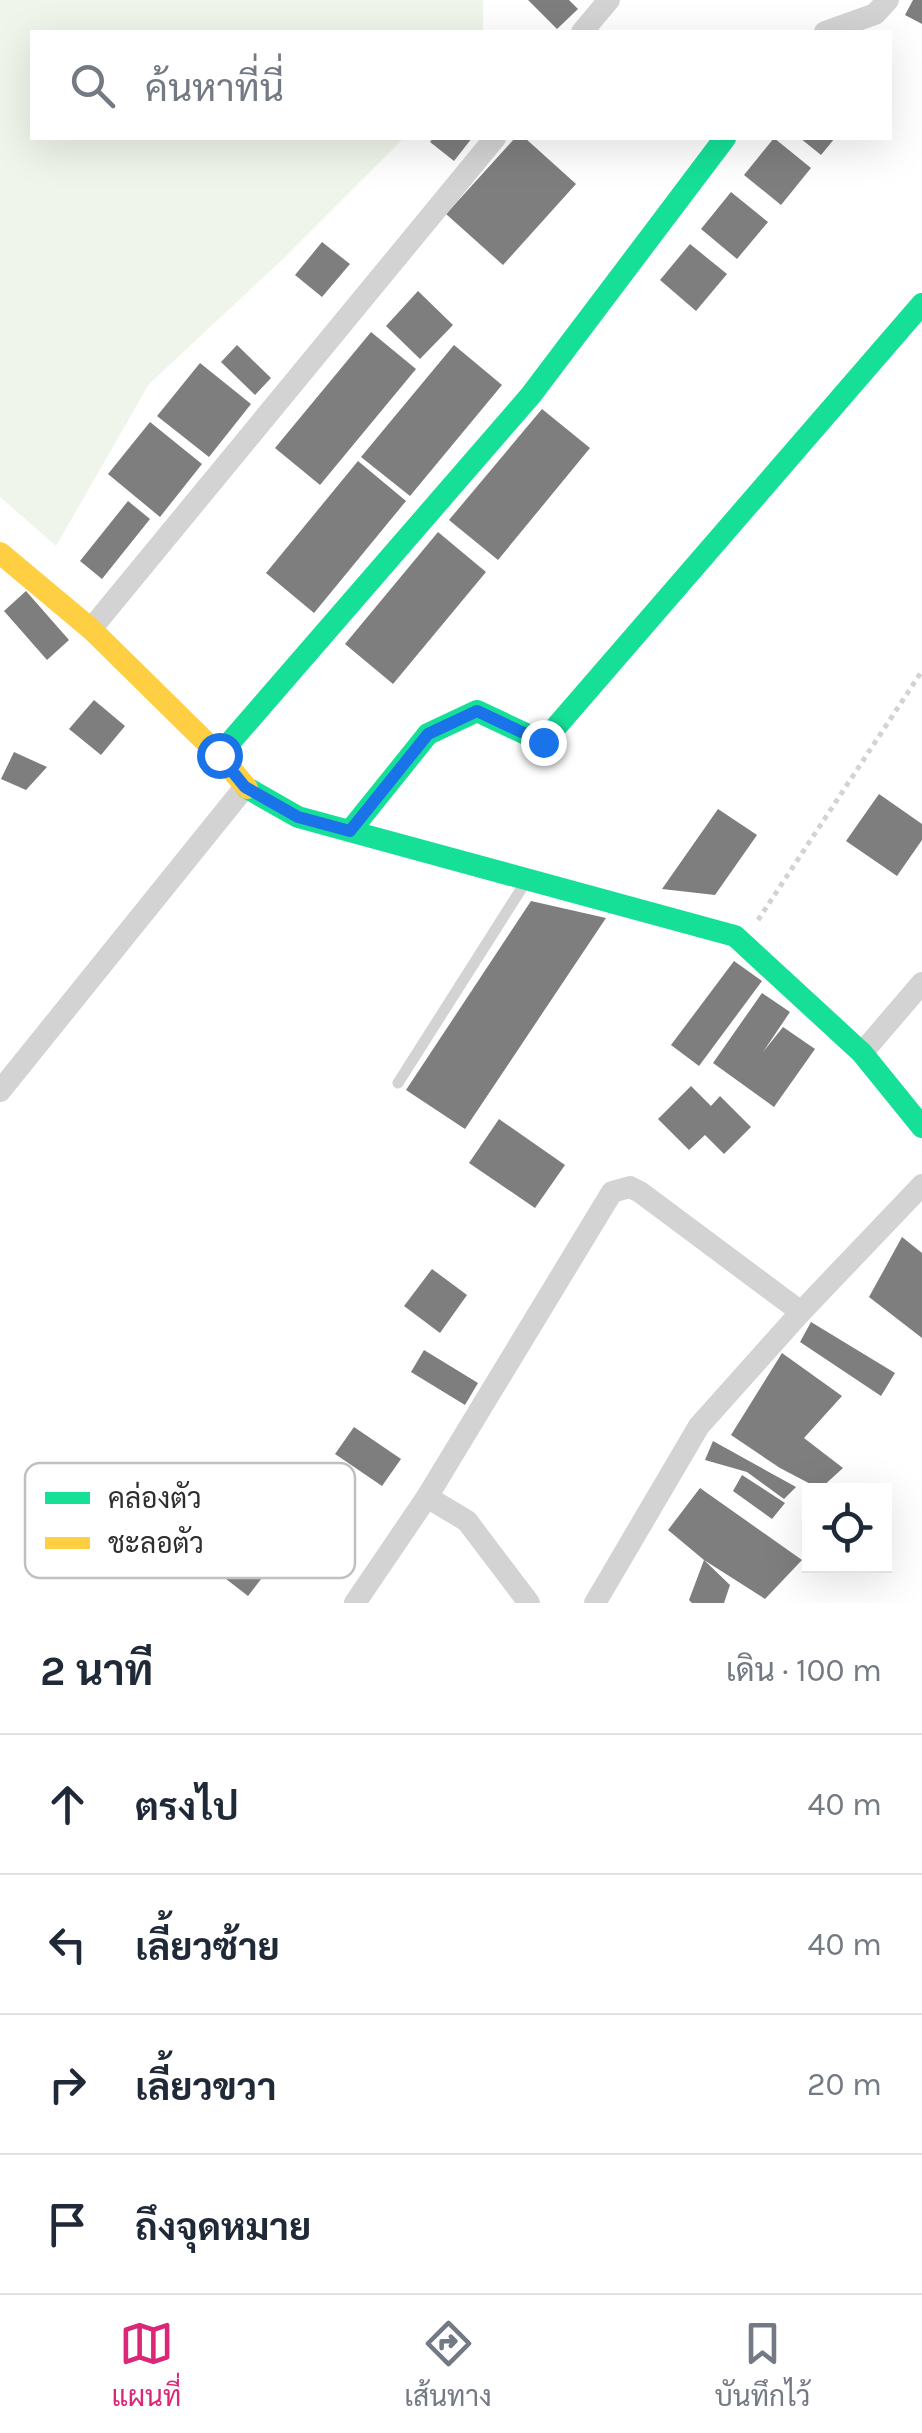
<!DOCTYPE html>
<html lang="th">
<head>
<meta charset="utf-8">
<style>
	body { margin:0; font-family:Karla,Sarabun,sans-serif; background:#f6f6f7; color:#1f2937 }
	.controls { position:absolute; right:30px; bottom:30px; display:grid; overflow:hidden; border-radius:0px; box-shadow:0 10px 40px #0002 }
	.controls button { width:90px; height:90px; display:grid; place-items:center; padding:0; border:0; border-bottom:2px solid #e0e1e3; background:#fff; color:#1f2937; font:50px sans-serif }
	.stop { position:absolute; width:30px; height:30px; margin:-22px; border:8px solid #1a73e8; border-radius:50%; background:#fff }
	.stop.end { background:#1a73e8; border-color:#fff; box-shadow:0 2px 10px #0008 }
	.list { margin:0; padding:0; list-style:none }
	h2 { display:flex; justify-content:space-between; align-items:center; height:130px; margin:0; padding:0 40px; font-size:42px }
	h2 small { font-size:32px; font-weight:400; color:#747a83 }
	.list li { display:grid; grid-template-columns:65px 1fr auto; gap:30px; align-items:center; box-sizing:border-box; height:140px; padding:0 40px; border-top:2px solid #e0e1e3 }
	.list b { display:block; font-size:38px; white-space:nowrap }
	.list em { font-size:32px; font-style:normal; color:#747a83 }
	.icon { flex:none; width:55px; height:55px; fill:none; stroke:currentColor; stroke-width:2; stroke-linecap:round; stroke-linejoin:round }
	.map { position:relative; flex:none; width:922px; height:1603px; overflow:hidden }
	.search { position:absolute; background:#fff; box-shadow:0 10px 40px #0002; left:30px; right:30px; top:30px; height:110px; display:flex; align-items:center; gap:25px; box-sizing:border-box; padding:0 35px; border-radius:0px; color:#747a83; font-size:38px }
	.sheet { height:690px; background:#fff }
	nav { display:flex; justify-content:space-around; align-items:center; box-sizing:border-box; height:140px; border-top:2px solid #e0e1e3; background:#fff; font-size:28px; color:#747a83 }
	nav a { display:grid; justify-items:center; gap:5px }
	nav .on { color:#db2777 }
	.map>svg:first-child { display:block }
	.green { fill:#f0f5eb }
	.building { fill:#7e7e7e }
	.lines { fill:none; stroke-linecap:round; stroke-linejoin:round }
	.path { stroke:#d3d3d3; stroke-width:5; stroke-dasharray:5 5; stroke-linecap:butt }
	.lane { stroke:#d3d3d3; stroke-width:11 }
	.street { stroke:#d3d3d3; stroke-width:22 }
	.fast { stroke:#16e098; stroke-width:22 }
	.slow { stroke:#ffcf43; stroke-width:22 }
	.route { stroke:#1a73e8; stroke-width:12 }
	.key { fill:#fff; stroke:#c0c0c0; stroke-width:2.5 }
	.key-label { font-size:28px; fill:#2e2e2e }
</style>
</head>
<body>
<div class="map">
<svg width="922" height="1603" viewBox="0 0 922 1603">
	<rect width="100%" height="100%" fill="#fff"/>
	<!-- green -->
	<path class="green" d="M 0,0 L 483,0 L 483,32 L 32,32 L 32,138 L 404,138 L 282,260 L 149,384 L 56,546 L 0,497 Z"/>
	<!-- building -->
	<g class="building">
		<path d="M 528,0 L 569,0 L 578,9 L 557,29 Z"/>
		<path d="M 913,0 L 922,0 L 922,24 L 905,15 Z"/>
		<path d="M 433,138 L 472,138 L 454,161 L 430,142 Z"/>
		<path d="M 515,138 L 525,138 L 576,184 L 503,265 L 446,214 Z"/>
		<path d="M 774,138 L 811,168 L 781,205 L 744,175 Z"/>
		<path d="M 800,138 L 835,138 L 821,155 Z"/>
		<path d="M 731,192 L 768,222 L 737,259 L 701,229 Z"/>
		<path d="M 322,242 L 350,264 L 322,297 L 295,275 Z"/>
		<path d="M 690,244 L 727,274 L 696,311 L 660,280 Z"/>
		<path d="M 418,291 L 453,325 L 420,359 L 386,326 Z"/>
		<path d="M 371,332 L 416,369 L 320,485 L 275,448 Z"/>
		<path d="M 237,345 L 271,378 L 255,395 L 221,362 Z"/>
		<path d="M 454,345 L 502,385 L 410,496 L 361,457 Z"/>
		<path d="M 200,363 L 251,404 L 209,457 L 157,416 Z"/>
		<path d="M 542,409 L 590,448 L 498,560 L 449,520 Z"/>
		<path d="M 150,422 L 202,464 L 160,517 L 108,474 Z"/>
		<path d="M 358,461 L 406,501 L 314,613 L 266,573 Z"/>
		<path d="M 128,501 L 150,519 L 102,579 L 80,561 Z"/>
		<path d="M 438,532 L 486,572 L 393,684 L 345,644 Z"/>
		<path d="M 26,591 L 69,640 L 47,660 L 4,611 Z"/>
		<path d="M 94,700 L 125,726 L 101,755 L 69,729 Z"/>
		<path d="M 14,752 L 47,767 L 26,790 L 1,779 Z"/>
		<path d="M 879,794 L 922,824 L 922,840 L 897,876 L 846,841 Z"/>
		<path d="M 718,809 L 757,835 L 715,895 L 662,889 Z"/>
		<path d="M 531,901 L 606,918 L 465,1129 L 406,1090 Z"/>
		<path d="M 734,961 L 762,981 L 699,1066 L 671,1045 Z"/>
		<path d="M 762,993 L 790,1012 L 763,1052 L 783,1027 L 815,1049 L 774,1107 L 713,1063 Z"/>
		<path d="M 691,1086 L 711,1106 L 720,1096 L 751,1127 L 724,1154 L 705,1135 L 689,1150 L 658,1119 Z"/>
		<path d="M 499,1119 L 565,1165 L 535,1208 L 469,1163 Z"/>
		<path d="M 902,1237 L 922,1253 L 922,1338 L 869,1297 Z"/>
		<path d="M 432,1269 L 467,1295 L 440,1333 L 404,1306 Z"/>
		<path d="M 811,1322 L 895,1373 L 881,1396 L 800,1342 Z"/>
		<path d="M 424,1350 L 478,1383 L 465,1405 L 411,1372 Z"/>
		<path d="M 782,1353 L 842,1396 L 804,1438 L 843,1468 L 820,1489 L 780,1468 L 731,1435 Z"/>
		<path d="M 354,1427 L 401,1459 L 382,1486 L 335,1454 Z"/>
		<path d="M 713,1441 L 796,1487 L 784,1499 L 747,1472 L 705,1460 Z"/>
		<path d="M 742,1475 L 785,1503 L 772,1519 L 733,1491 Z"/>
		<path d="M 700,1488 L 802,1560 L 765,1599 L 704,1560 L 730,1585 L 724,1603 L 692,1603 L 689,1600 L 704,1560 L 668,1530 Z"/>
		<path d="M 241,1513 L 286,1547 L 248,1596 L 204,1562 Z"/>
	</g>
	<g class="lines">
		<!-- path -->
		<path class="path" d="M 758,920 L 922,671"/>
		<!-- lane -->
		<path class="lane" d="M 398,1083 L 525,883"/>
		<!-- street -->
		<g class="street">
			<path d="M 582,32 L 609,0"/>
			<path d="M 825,32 L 875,14 L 888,0"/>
			<path d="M 91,629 L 495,138"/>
			<path d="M 862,1053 L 922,983"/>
			<path d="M 0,1091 L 245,787"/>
			<path d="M 427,1497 L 467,1521 L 529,1603"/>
			<path d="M 355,1603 L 427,1497 L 612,1192 L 630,1187 L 640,1192 L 801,1312"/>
			<path d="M 595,1603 L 699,1426 L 801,1312 L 922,1185"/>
		</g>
		<!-- fast -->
		<g class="fast">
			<path d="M 219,755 L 531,395 L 725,138"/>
			<path d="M 247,788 L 298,817 L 735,936 L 862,1053 L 922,1127"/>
			<path d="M 350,831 L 428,734 L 477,711 L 543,742 L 922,304"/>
		</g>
		<!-- slow -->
		<path class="slow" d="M 0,553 L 91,629 L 219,755 L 247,788"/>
	</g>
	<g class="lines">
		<!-- route -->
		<path class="route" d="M 219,755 L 245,787 L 298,817 L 350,831 L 428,734 L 477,711 L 543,742"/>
	</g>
	<!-- legend -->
	<rect x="25" y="1463" width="330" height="115" rx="15" class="key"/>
	<rect x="45" y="1492" width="45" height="12" fill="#16e098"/>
	<rect x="45" y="1537" width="45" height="12" fill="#ffcf43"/>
	<g class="key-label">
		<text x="108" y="1508">คล่องตัว</text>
		<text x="108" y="1553">ชะลอตัว</text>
	</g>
</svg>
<div class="controls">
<button><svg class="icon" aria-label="locate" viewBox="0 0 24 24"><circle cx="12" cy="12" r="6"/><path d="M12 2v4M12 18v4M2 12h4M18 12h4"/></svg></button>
</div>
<div class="stop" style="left:219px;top:755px"></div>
<div class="stop end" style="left:543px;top:742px"></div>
<div class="search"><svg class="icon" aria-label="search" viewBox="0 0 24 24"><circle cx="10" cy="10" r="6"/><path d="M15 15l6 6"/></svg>ค้นหาที่นี่</div>
</div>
<section class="sheet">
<h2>2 นาที<small>เดิน · 100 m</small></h2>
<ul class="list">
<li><svg class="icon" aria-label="ahead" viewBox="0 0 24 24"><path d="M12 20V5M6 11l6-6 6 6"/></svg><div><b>ตรงไป</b></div><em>40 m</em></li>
<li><svg class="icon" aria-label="left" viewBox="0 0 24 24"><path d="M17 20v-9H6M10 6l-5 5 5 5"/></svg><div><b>เลี้ยวซ้าย</b></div><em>40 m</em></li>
<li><svg class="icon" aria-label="right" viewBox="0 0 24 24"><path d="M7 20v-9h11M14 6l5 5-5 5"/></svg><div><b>เลี้ยวขวา</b></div><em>20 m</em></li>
<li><svg class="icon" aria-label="arrive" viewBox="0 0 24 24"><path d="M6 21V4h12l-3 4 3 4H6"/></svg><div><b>ถึงจุดหมาย</b></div></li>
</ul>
</section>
<nav>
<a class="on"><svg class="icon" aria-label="map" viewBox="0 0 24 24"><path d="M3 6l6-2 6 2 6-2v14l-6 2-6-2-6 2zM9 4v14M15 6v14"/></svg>แผนที่</a>
<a><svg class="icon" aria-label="directions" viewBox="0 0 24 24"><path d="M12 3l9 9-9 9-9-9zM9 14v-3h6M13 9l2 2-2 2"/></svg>เส้นทาง</a>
<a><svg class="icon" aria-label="saved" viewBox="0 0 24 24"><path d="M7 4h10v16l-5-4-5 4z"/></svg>บันทึกไว้</a>
</nav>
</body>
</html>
